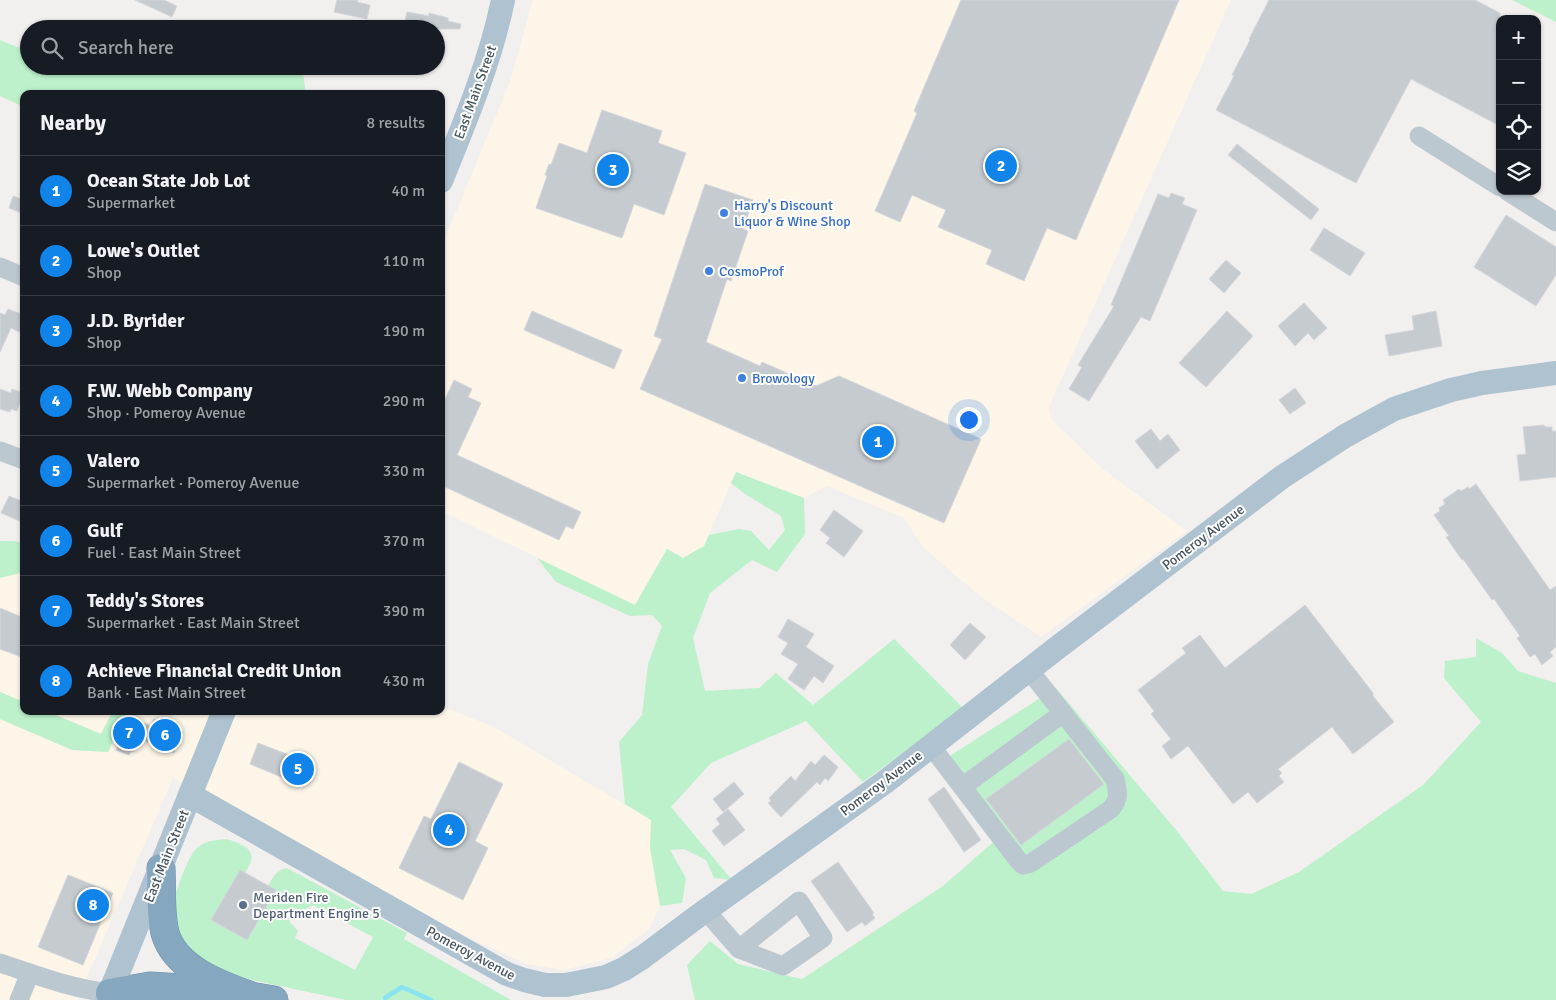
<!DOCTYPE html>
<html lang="en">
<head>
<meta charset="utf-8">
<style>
	body { margin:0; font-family:Signika,sans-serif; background:#242831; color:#f1f3f6 }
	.controls { position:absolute; right:15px; top:15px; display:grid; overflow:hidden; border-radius:10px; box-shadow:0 1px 4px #0004 }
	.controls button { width:45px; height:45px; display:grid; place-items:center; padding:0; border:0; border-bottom:1px solid #363941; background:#171b24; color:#f1f3f6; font:25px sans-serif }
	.you { position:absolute; left:968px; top:419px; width:18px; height:18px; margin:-12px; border:4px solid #fff; border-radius:50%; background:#1a73e8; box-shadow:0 0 0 8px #1a73e833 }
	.badge { display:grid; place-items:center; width:32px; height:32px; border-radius:50%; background:#1184ea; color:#fff; font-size:16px; font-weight:700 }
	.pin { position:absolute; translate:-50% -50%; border:2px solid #fff; box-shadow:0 1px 5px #0006 }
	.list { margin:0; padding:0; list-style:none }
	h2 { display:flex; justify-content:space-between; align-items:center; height:65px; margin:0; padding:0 20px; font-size:21px }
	h2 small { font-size:16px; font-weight:400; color:#9ea1a6 }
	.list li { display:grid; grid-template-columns:32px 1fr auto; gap:15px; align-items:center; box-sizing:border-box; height:70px; padding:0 20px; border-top:1px solid #363941 }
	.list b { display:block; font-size:19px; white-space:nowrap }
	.list p { margin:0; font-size:16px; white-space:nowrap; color:#9ea1a6 }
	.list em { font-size:16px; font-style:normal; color:#9ea1a6 }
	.icon { flex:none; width:28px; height:28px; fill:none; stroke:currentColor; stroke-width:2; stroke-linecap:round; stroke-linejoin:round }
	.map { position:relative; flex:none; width:1556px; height:1000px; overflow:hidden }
	.search { position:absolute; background:#171b24; box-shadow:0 1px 4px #0004; left:20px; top:20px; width:425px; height:55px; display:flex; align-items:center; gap:12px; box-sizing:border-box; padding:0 18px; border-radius:28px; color:#9ea1a6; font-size:19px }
	.panel { position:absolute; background:#171b24; box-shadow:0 1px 4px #0004; left:20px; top:90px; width:425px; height:625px; border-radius:10px }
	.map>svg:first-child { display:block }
	.commercial { fill:#fdf5e8 }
	.green { fill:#bcf1cb; fill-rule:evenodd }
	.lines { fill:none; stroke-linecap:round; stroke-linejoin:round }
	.stream { stroke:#87e4f0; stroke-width:4.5 }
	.building { fill:#c6cbcf; stroke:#d3d6db }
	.highway-casing { stroke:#7092ac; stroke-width:29 }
	.minor { stroke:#bcc8cf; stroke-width:19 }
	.major { stroke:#aec2cf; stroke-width:24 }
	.highway { stroke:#85a7c0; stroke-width:28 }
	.shop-dot { fill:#3f7fe0; stroke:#fff; stroke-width:2 }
	.service-dot { fill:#5c6f8a; stroke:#fff; stroke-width:2 }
	.labels { text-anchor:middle; stroke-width:4; stroke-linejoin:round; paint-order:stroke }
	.street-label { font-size:14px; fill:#46555e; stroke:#fff }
	.shop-label { font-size:14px; fill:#366cbe; stroke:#fff; text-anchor:start }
	.service-label { font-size:14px; fill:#4e5e75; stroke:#fff; text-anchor:start }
</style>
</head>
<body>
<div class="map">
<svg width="1556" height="1000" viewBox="0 0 1556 1000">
	<rect width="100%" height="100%" fill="#f2efef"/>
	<!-- commercial -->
	<g class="commercial">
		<path d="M 533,0 L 1231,0 L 1049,407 L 1052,420 L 1104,470 L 1187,531 L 1041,637 L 987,601 L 956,576 L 923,547 L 904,518 L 827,486 L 804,498 L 736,472 L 704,546 L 683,558 L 667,549 L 635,605 L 441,511 L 441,248 L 510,82 Z"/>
		<path d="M 24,572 L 24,702 L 0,692 L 0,578 Z"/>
		<path d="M 441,706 L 494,727 L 651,820 L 650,848 L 660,906 L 649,929 L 611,958 L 564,970 L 527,964 L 474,940 L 173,778 L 77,1000 L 0,1000 L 0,719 L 72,750 L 108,752 L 126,711 L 441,711 Z"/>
		<path d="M 46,711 L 113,711 L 101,734 Z"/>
	</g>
	<!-- green -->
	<g class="green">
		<path d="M 1512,0 L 1556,0 L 1556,22 Z"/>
		<path d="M 237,21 L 260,29 L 230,29 Z"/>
		<path d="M 0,40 L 29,52 L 29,66 L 302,66 L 306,94 L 24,94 L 24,107 L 0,96 Z"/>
		<path d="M 736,472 L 804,498 L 805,534 L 777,572 L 752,560 L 710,593 L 693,638 L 705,691 L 759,688 L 776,673 L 813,705 L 894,639 L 964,709 L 863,782 L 806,721 L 711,763 L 671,807 L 732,880 L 714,878 L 706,860 L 684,849 L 670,850 L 686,878 L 682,903 L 660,906 L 650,848 L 651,820 L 625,804 L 619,742 L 642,715 L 648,664 L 662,626 L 652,615 L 630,616 L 556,582 L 537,558 L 635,605 L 667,549 L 683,558 L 704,546 L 709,535 L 739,529 L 751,531 L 769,550 L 785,530 L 781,516 L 745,494 L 731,483 Z"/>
		<path d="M 0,541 L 15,541 L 24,544 L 24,572 L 0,578 Z"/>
		<path d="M 1476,638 L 1502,653 L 1518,671 L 1556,683 L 1556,1000 L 695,1000 L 687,965 L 710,941 L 738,964 L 802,979 L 943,886 L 998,838 L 948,757 L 1056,688 L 1177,831 L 1223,891 L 1251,894 L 1299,872 L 1423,785 L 1481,722 L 1444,678 L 1445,661 L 1476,657 Z"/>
		<path d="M 0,692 L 24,702 L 24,711 L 46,711 L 101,734 L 113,711 L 126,711 L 108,752 L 72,750 L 0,719 Z"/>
		<path d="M 227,839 C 247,846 260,851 245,873 L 240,870 L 211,920 L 247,940 L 275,891 L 268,886 C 273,877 276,870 287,868 L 407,933 L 404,939 L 511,1000 L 346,1000 L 224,974 L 182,951 C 179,939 173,926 172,914 C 171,902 188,854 198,847 C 207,840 217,840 227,839 ZM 313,905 L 373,937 L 355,970 L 295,938 L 298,931 L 290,922 L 288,916 L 291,913 C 302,909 302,912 313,905 Z"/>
	</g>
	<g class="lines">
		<!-- stream -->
		<path class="stream" d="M 385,998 L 402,987 L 431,1000"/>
	</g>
	<!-- building -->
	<g class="building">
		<path d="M 135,0 L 164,0 L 177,6 L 172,17 Z"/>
		<path d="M 337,0 L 358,0 L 357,2 L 370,5 L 367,19 L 334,12 Z"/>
		<path d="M 961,0 L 1179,0 L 1076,240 L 1047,228 L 1024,281 L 986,264 L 992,250 L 938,227 L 946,210 L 912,195 L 900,222 L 875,211 L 917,113 L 914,111 Z"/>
		<path d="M 1269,0 L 1475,0 L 1500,13 L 1500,126 L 1411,79 L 1356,183 L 1216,110 L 1234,76 L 1232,75 L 1250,40 L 1249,39 Z"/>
		<path d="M 407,12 L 429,16 L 429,13 L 448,18 L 448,21 L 461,24 L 460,29 L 421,29 L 404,25 Z"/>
		<path d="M 602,110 L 662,131 L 658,143 L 686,153 L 664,215 L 634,204 L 622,238 L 536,208 L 547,176 L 545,175 L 549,164 L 551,165 L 559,143 L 587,153 Z"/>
		<path d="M 1237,144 L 1319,209 L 1311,220 L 1228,155 Z"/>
		<path d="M 705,184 L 753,200 L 743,229 L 748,231 L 731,281 L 727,279 L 706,342 L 760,366 L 762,362 L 816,386 L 839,376 L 981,439 L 944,523 L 640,389 L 662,339 L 654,336 Z"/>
		<path d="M 1171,193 L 1185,198 L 1182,204 L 1197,210 L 1150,321 L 1141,317 L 1089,401 L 1069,389 L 1082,367 L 1078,365 L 1114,306 L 1111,305 L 1158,194 L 1169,198 Z"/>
		<path d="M 13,196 L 24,200 L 24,214 L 9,208 Z"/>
		<path d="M 1506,215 L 1556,247 L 1556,275 L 1536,306 L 1474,267 Z"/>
		<path d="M 1324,228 L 1365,253 L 1350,276 L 1310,250 Z"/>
		<path d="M 1226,260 L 1241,273 L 1224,293 L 1209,279 Z"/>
		<path d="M 1304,303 L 1327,328 L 1314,340 L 1308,333 L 1295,346 L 1278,326 Z"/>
		<path d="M 8,309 L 24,315 L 24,322 L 19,332 L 11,328 L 0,352 L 0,313 L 5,315 Z"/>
		<path d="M 532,311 L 622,350 L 614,369 L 524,330 Z"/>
		<path d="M 1227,311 L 1253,336 L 1206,387 L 1179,363 Z"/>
		<path d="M 1436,311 L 1442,346 L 1389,356 L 1385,335 L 1414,330 L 1412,316 Z"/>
		<path d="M 454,380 L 472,389 L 468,397 L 481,403 L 457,455 L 581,512 L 573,529 L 566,526 L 559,540 L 441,485 L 441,408 Z"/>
		<path d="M 1295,388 L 1306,403 L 1290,414 L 1279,400 Z"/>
		<path d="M 0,389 L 11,393 L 12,389 L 23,393 L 17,411 L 11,409 L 10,412 L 0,409 Z"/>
		<path d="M 1544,425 L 1545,427 L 1552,427 L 1552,431 L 1556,431 L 1556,477 L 1520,481 L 1517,455 L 1526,454 L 1523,427 Z"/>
		<path d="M 1151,429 L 1160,441 L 1168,434 L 1180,450 L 1157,469 L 1135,441 Z"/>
		<path d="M 1476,484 L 1550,590 L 1556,586 L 1556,647 L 1550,652 L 1553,656 L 1542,665 L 1535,654 L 1530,657 L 1517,638 L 1520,636 L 1494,599 L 1492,600 L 1463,559 L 1462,560 L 1446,537 L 1449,536 L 1434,515 L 1440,511 L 1439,508 L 1445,504 L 1443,500 L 1459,489 L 1461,491 L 1468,487 L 1469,489 Z"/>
		<path d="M 9,496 L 24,502 L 24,523 L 1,513 Z"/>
		<path d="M 834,510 L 863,531 L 844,557 L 826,543 L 830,538 L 820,530 Z"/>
		<path d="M 1305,605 L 1373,693 L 1373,696 L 1394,722 L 1353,754 L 1332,727 L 1278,769 L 1282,773 L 1279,776 L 1284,782 L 1257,803 L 1248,792 L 1233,804 L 1188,746 L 1171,759 L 1162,746 L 1171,739 L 1151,714 L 1154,711 L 1138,690 L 1186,653 L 1182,648 L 1200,635 L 1225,668 Z"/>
		<path d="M 0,608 L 24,618 L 24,658 L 0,649 Z"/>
		<path d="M 788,619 L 814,634 L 806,647 L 834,666 L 823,683 L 814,676 L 804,690 L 788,679 L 798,664 L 781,654 L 788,643 L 778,637 Z"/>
		<path d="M 970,623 L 986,637 L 965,660 L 950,645 Z"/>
		<path d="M 125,715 L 151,726 L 154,719 L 183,732 L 174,753 L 139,738 L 133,752 L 131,751 L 129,755 L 116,750 L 118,745 L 114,744 Z"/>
		<path d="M 1069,739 L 1104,784 L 1021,845 L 986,799 Z"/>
		<path d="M 258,743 L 307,762 L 298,784 L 250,764 Z"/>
		<path d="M 824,755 L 838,767 L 834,773 L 828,781 L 825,778 L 820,785 L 817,782 L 781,817 L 768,803 L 771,801 L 769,798 L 791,776 L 795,781 L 811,761 L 815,765 Z"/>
		<path d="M 459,762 L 503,784 L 475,841 L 488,848 L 463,900 L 399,868 L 424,816 L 431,819 Z"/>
		<path d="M 734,782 L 744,794 L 723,812 L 713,799 Z"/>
		<path d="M 944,787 L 981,840 L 964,852 L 928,799 Z"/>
		<path d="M 728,809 L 745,830 L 724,846 L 712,831 L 720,824 L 716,819 Z"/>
		<path d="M 838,862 L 874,913 L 872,914 L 875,918 L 865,926 L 862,922 L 847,932 L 811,881 Z"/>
		<path d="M 240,870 L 276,890 L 247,940 L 211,920 Z"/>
		<path d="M 68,875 L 113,893 L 83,965 L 38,947 Z"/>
	</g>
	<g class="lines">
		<!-- highway casing -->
		<g class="highway-casing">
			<g id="highway">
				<path d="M 161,868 C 162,889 160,912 165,933 C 175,968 218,984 249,995"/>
				<path d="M 110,993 L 150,986 L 213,990 L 274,1000"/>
			</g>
		</g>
		<!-- minor -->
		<g class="minor">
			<path d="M 1419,136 L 1500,187"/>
			<path d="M 1507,191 L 1556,222"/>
			<path d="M 0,267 L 24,277"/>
			<path d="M 0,451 L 24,460"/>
			<path d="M 931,746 L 1018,860 L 1023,865 L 1031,863 L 1111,809 C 1120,798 1118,793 1115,779 L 1029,670"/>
			<path d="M 962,787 L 1063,713"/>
			<path d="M 706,911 L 739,949 L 783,966 L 823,938 L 799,901 L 739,949"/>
			<path d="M 0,963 C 36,975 72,989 110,993"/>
			<path d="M 19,1000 L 30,973"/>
		</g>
		<!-- major -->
		<g class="major">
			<path d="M 441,181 C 465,122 490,63 503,0"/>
			<path d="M 190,795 L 507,974 L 524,980 L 545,985 L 566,985 L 606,977 L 624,969 L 643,957 L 698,916 L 885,782 L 1053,651 L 1282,477 L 1345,436 L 1394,409 L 1451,390 L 1482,383 L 1556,373"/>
			<path d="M 107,1000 L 224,711"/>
		</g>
		<!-- highway -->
		<use href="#highway" class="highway"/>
	</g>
	<!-- markers -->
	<g class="shop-dot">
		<circle cx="724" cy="213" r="5"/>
		<circle cx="709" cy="271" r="5"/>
		<circle cx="742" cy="378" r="5"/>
	</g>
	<circle class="service-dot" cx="243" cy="905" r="5"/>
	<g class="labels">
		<!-- street labels -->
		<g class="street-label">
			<text transform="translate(475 92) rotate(-70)" y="5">East Main Street</text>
			<text transform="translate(1203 537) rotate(-37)" y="5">Pomeroy Avenue</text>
			<text transform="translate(881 783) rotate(-37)" y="5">Pomeroy Avenue</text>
			<text transform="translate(166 856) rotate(-68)" y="5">East Main Street</text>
			<text transform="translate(471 953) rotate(28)" y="5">Pomeroy Avenue</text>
		</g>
		<!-- shop labels -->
		<g class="shop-label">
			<text x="734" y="210">Harry's Discount<tspan x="734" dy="16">Liquor &amp; Wine Shop</tspan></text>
			<text x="719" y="276">CosmoProf</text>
			<text x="752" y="383">Browology</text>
		</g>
		<!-- service labels -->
		<g class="service-label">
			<text x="253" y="902">Meriden Fire<tspan x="253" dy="16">Department Engine 5</tspan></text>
		</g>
	</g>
</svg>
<div class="controls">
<button>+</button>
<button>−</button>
<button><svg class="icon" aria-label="locate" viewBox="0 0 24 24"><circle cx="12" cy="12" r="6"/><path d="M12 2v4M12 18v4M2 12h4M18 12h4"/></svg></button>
<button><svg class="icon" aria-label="layers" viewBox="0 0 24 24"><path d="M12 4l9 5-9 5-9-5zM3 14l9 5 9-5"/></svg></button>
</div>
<div class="you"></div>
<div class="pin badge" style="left:878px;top:442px">1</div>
<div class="pin badge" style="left:1001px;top:166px">2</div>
<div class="pin badge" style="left:613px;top:170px">3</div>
<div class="pin badge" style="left:449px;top:830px">4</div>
<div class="pin badge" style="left:298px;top:769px">5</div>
<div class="pin badge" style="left:165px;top:735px">6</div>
<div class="pin badge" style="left:129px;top:733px">7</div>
<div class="pin badge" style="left:93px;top:905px">8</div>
<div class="search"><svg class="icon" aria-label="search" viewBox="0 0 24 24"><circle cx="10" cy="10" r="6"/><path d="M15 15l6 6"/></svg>Search here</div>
<section class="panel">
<h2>Nearby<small>8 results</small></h2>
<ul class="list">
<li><span class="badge">1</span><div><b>Ocean State Job Lot</b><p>Supermarket</p></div><em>40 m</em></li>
<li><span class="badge">2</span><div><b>Lowe's Outlet</b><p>Shop</p></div><em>110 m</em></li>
<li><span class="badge">3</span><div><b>J.D. Byrider</b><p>Shop</p></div><em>190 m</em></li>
<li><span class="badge">4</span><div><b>F.W. Webb Company</b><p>Shop · Pomeroy Avenue</p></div><em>290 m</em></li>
<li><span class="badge">5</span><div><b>Valero</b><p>Supermarket · Pomeroy Avenue</p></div><em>330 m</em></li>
<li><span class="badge">6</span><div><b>Gulf</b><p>Fuel · East Main Street</p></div><em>370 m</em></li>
<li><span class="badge">7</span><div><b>Teddy's Stores</b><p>Supermarket · East Main Street</p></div><em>390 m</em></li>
<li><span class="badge">8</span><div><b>Achieve Financial Credit Union</b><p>Bank · East Main Street</p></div><em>430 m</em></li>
</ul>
</section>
</div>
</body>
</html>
